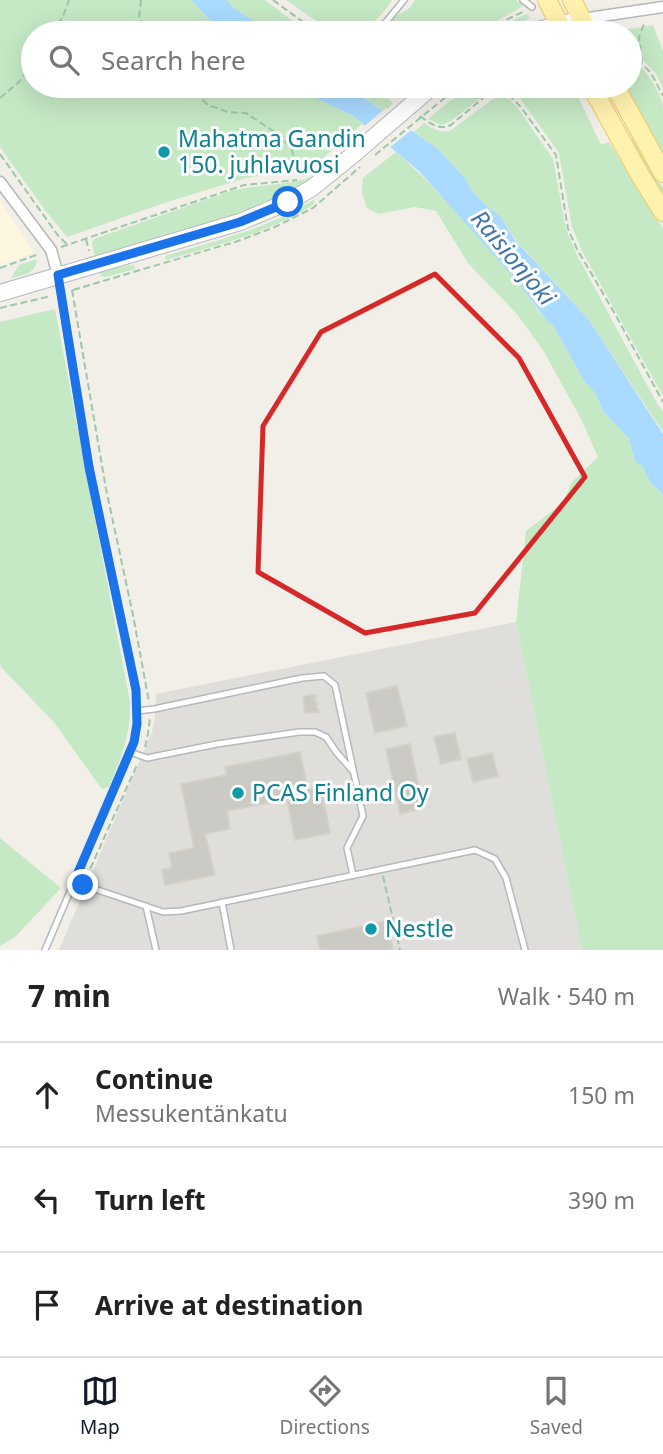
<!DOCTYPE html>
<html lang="en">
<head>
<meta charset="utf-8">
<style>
	body { margin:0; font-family:"Noto Sans",sans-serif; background:#f2f2f2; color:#222 }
	.stop { position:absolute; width:21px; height:21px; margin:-16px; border:5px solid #1a73e8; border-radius:50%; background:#fff }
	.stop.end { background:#1a73e8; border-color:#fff; box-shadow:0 2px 7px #0008 }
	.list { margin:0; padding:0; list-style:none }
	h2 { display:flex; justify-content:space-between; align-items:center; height:91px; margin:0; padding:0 28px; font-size:30px }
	h2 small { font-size:23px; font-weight:400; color:#767676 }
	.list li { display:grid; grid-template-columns:46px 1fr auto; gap:21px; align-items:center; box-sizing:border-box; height:105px; padding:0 28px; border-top:2px solid #e0e0e0 }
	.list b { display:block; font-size:26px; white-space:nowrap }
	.list p { margin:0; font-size:23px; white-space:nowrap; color:#767676 }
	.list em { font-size:23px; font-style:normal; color:#767676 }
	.icon { flex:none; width:38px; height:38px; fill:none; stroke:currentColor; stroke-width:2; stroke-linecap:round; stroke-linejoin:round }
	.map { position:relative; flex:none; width:663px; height:950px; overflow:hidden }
	.search { position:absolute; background:#fff; box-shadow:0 7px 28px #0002; left:21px; right:21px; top:21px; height:77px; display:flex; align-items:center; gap:18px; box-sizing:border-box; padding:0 24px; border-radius:38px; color:#767676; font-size:26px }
	.sheet { height:406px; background:#fff }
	nav { display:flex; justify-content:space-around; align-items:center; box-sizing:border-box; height:98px; border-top:2px solid #e0e0e0; background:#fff; font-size:19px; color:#767676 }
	nav a { display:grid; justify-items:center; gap:4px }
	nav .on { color:#111827 }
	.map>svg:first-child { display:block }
	.commercial { fill:#fef7e0 }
	.industrial { fill:#e0deda }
	.green { fill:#c5e8c5 }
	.water { fill:#aadaff }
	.pier { fill:#f1efe8 }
	.building { fill:#cccac5; stroke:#d6d1c6; stroke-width:2 }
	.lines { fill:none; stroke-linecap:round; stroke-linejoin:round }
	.lane-casing { stroke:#b5b8bc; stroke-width:8 }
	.street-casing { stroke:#b5b8bc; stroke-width:13 }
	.secondary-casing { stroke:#b6babf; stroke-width:18 }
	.primary-casing { stroke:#f2c960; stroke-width:20 }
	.path { stroke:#9cc7a9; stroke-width:2; stroke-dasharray:7 3.5; stroke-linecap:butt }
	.lane { stroke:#fff; stroke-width:5 }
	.street { stroke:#fff; stroke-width:10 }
	.secondary { stroke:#fff; stroke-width:16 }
	.primary { stroke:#fff2af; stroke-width:18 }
	.secondary-bridge-casing { stroke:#b6babf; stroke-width:18; stroke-linecap:butt }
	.path-bridge { stroke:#9cc7a9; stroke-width:2; stroke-dasharray:7 3.5; stroke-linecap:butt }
	.secondary-bridge { stroke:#fff; stroke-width:16 }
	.route { stroke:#1a73e8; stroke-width:9 }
	.marked { fill:none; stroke:#d62828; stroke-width:5; stroke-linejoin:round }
	.culture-dot { fill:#0f9aa8; stroke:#fff; stroke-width:2.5 }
	.labels { text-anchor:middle; stroke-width:6; stroke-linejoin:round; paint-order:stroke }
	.culture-label { font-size:23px; fill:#0d838f; stroke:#fff; text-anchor:start }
	.water-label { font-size:24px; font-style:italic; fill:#4174aa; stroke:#fff }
</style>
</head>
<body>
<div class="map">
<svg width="663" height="950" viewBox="0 0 663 950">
	<rect width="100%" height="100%" fill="#f1efe8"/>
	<!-- commercial -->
	<path class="commercial" d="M 0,201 L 35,253 L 0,265 Z"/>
	<!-- industrial -->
	<path class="industrial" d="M 516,622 L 582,950 L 59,950 L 152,732 L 155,717 L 156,694 Z"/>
	<!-- green -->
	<g class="green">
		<path d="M 0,0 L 191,0 L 222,33 L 33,33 L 33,86 L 295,86 L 313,97 L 352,115 L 362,124 L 316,164 L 246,178 L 164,203 L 67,237 L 45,210 L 0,147 Z"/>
		<path d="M 227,0 L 265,0 L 309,33 L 271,33 L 231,6 Z"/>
		<path d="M 286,0 L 392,0 C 355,56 329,29 286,0 Z"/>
		<path d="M 415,0 L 516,0 L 523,5 L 517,10 L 474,33 L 379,33 L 397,15 L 410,8 Z"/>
		<path d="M 526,14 L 529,16 L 529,18 L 520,24 L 494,33 L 493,31 Z"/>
		<path d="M 653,25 L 663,51 L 663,88 L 656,74 L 630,46 L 630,33 L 620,33 L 625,30 Z"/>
		<path d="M 630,56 C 643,66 661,91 663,107 C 663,123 663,141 663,157 L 624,86 L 630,86 Z"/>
		<path d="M 347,86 L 373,86 L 393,103 L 385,112 Z"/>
		<path d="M 473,86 L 498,86 L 484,95 L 451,121 L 441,125 L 428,119 L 450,101 Z"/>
		<path d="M 514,86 L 573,86 L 601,145 L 609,142 L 663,229 L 663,396 L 582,251 L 572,227 L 559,153 L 517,94 L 511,92 Z"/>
		<path d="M 500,97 L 507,97 L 517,107 L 553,159 L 566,229 L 577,255 L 655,400 L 663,412 L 663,432 L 589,320 L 514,238 L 501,217 L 481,201 L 473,192 L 464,177 L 438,149 L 414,132 L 424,123 C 433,128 440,134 450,131 L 493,99 Z"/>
		<path d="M 632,138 L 663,188 L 663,200 L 628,140 Z"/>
		<path d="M 396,152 C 439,189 476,234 514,277 C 528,293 537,314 554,327 L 584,381 L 596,394 L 603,411 L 629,439 L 635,461 L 642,466 L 650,482 L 660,491 L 663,496 L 663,950 L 582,950 L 516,622 L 526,531 L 563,503 L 572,482 L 598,457 L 581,419 L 543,350 L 517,314 L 468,263 L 436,211 L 415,207 L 378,214 L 367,208 L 362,193 L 363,178 Z"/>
		<path d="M 312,177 L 314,179 L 302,187 L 246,214 L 95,258 L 92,243 L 94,239 L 231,191 C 258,184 286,186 312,177 Z"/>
		<path d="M 313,200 L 315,202 L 314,204 C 270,233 216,245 166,260 L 165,256 C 216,241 267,229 313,200 Z"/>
		<path d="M 34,260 L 37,260 C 36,274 22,275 11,278 L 19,265 Z"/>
		<path d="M 134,265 L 135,269 L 106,277 L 101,276 L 99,270 Z"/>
		<path d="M 55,309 L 130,702 C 131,735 121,758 109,787 L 102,789 L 53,721 L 1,667 L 0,664 L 0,322 Z"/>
		<path d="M 0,838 L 61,888 L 15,937 L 0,946 Z"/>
	</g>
	<!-- water -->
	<g class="water">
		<path d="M 191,0 L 227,0 L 231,6 L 271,33 L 222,33 Z"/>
		<path d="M 295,86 L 347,86 L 438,149 L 464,177 L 473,192 L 481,201 L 501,217 L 514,239 L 589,320 L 663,434 L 663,496 L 660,491 L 650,482 L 642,466 L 635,461 L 629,439 L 603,411 L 596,394 L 584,381 L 554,327 L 547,321 L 516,280 L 420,172 L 352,115 L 313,97 Z"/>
	</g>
	<!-- pier -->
	<path class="pier" d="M 386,108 L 414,128 L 388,149 L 362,128 Z"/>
	<!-- building -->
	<g class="building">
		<path d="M 397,686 L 407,726 L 375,733 L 366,693 Z"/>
		<path d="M 307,695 L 316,695 L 315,701 L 318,704 L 316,706 L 319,712 L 305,713 L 303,698 Z"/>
		<path d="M 455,733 L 461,759 L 441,764 L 434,737 Z"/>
		<path d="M 410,744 L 423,808 L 400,814 L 386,749 Z"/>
		<path d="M 300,752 L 308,790 L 321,788 L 330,833 L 295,840 L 287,799 L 227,811 L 230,829 L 205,834 L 215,875 L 165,885 L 162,870 L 172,867 L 169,853 L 194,848 L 181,784 L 227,775 L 225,767 Z"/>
		<path d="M 492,753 L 498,776 L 473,782 L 467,759 Z"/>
		<path d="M 387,921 L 393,950 L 320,950 L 317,936 Z"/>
	</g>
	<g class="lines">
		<!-- lane casing -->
		<g class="lane-casing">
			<g id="lane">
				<path d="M 523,0 L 532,7"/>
				<path d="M 373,33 L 386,22 L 404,0"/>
				<path d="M 137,711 L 154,709 L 302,678 L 324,676 L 335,685 L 363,816 L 347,848 L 353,875"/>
				<path d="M 130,752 L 147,758 L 217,744 L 299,732 L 315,732 L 326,737 L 337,753 L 352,770"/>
				<path d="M 74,882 L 163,912 L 181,911 L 475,850 L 495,859 L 506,878 L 525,950"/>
				<path d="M 222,902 L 231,950"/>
				<path d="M 146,906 L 156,950"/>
				<path d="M 45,950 L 134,742 L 137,724 L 136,690 L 89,467 L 58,278"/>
			</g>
		</g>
		<!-- street casing -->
		<g class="street-casing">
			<g id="street">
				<path d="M 582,19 L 663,7"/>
				<path d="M 0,182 L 51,250 L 58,275"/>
			</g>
		</g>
		<!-- secondary casing -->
		<g class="secondary-casing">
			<g id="secondary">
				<path d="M 526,33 L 582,19"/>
				<path d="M 0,293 L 240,222 L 288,202 L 312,188 L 354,154"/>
			</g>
		</g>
		<!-- primary casing -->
		<g class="primary-casing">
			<g id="primary">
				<path d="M 547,0 L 564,33"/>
				<path d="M 572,0 L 589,33"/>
				<path d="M 591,86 L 640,175 L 663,212"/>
				<path d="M 615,86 L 663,173"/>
			</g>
		</g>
		<!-- path -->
		<g class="path">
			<path d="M 141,0 L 139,18 L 149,33"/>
			<path d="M 273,0 L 318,33"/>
			<path d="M 608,25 L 612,33"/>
			<path d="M 52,33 L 63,16 L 69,0"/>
			<path d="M 478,33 L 525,11"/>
			<path d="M 630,52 L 651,73 L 663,96"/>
			<path d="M 642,62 L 639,37 L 644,24"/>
			<path d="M 187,86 L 208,105 L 228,112 L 246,113 L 273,131 L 291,147 L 300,178"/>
			<path d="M 381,86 L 396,99"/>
			<path d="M 501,87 L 520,106 L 556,155 L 568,229 L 577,249 L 615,314 L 663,402"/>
			<path d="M 447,96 L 465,86"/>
			<path d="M 0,98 L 19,82 L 33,64"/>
			<path d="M 420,116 C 430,123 439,131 451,125 L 483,98 L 503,86"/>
			<path d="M 0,154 L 59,237 L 67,244"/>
			<path d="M 86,239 L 89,251"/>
			<path d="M 61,247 L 244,185 L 297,180"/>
			<path d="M 0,268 L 39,254"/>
			<path d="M 72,290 L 106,489 L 133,615 L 149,702"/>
			<path d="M 73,290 L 238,241 L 275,227 L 313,208 L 360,167"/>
			<path d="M 0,308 L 51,296"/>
			<path d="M 145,747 L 148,734 L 150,718"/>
			<path d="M 383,876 L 400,950"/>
			<path d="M 86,878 L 137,765"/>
		</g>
		<!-- lane -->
		<use href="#lane" class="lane"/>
		<!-- street -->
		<use href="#street" class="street"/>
		<!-- secondary -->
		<use href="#secondary" class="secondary"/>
		<!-- primary -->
		<use href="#primary" class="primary"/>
		<!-- secondary-bridge casing -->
		<g class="secondary-bridge-casing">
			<path id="secondary-bridge" d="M 354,154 L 433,86"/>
		</g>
		<!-- path-bridge -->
		<path class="path-bridge" d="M 375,155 L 447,96"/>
		<!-- secondary-bridge -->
		<use href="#secondary-bridge" class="secondary-bridge"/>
	</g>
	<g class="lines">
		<!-- route -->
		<path class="route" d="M 83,885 L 74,882 L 134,742 L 137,724 L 136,690 L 89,467 L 58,275 L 240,222 L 288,202"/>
	</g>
	<!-- marked area -->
	<path class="marked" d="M 435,274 L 519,358 L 585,477 L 475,613 L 365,633 L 258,572 L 263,426 L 321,332 Z"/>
	<!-- markers -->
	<g class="culture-dot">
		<circle cx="164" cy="152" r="7"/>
		<circle cx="238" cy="793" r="7"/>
		<circle cx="371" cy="929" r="7"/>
	</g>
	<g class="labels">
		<!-- culture labels -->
		<g class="culture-label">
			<text x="178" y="147">Mahatma Gandin<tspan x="178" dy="26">150. juhlavuosi</tspan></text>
			<text x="252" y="801">PCAS Finland Oy</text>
			<text x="385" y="937">Nestle</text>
		</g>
		<!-- water labels -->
		<g class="water-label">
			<text transform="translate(513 258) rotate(50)" y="8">Raisionjoki</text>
		</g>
	</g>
</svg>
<div class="stop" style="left:288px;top:202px"></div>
<div class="stop end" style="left:83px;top:885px"></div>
<div class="search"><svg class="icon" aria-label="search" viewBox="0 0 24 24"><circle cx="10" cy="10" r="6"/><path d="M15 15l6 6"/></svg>Search here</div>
</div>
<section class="sheet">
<h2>7 min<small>Walk · 540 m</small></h2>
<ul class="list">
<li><svg class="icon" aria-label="ahead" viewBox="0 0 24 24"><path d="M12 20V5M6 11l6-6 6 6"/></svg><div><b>Continue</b><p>Messukentänkatu</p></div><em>150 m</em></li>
<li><svg class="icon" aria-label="left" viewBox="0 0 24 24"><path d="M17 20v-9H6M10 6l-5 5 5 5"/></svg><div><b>Turn left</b></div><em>390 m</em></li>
<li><svg class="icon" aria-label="arrive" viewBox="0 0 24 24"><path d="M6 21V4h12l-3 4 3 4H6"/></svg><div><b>Arrive at destination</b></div></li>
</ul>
</section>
<nav>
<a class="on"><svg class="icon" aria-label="map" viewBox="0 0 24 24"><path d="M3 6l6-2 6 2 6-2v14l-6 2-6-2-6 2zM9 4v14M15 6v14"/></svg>Map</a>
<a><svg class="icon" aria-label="directions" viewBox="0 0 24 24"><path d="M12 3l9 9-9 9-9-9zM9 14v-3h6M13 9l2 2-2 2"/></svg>Directions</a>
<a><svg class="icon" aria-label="saved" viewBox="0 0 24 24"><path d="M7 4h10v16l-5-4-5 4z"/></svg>Saved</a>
</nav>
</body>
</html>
